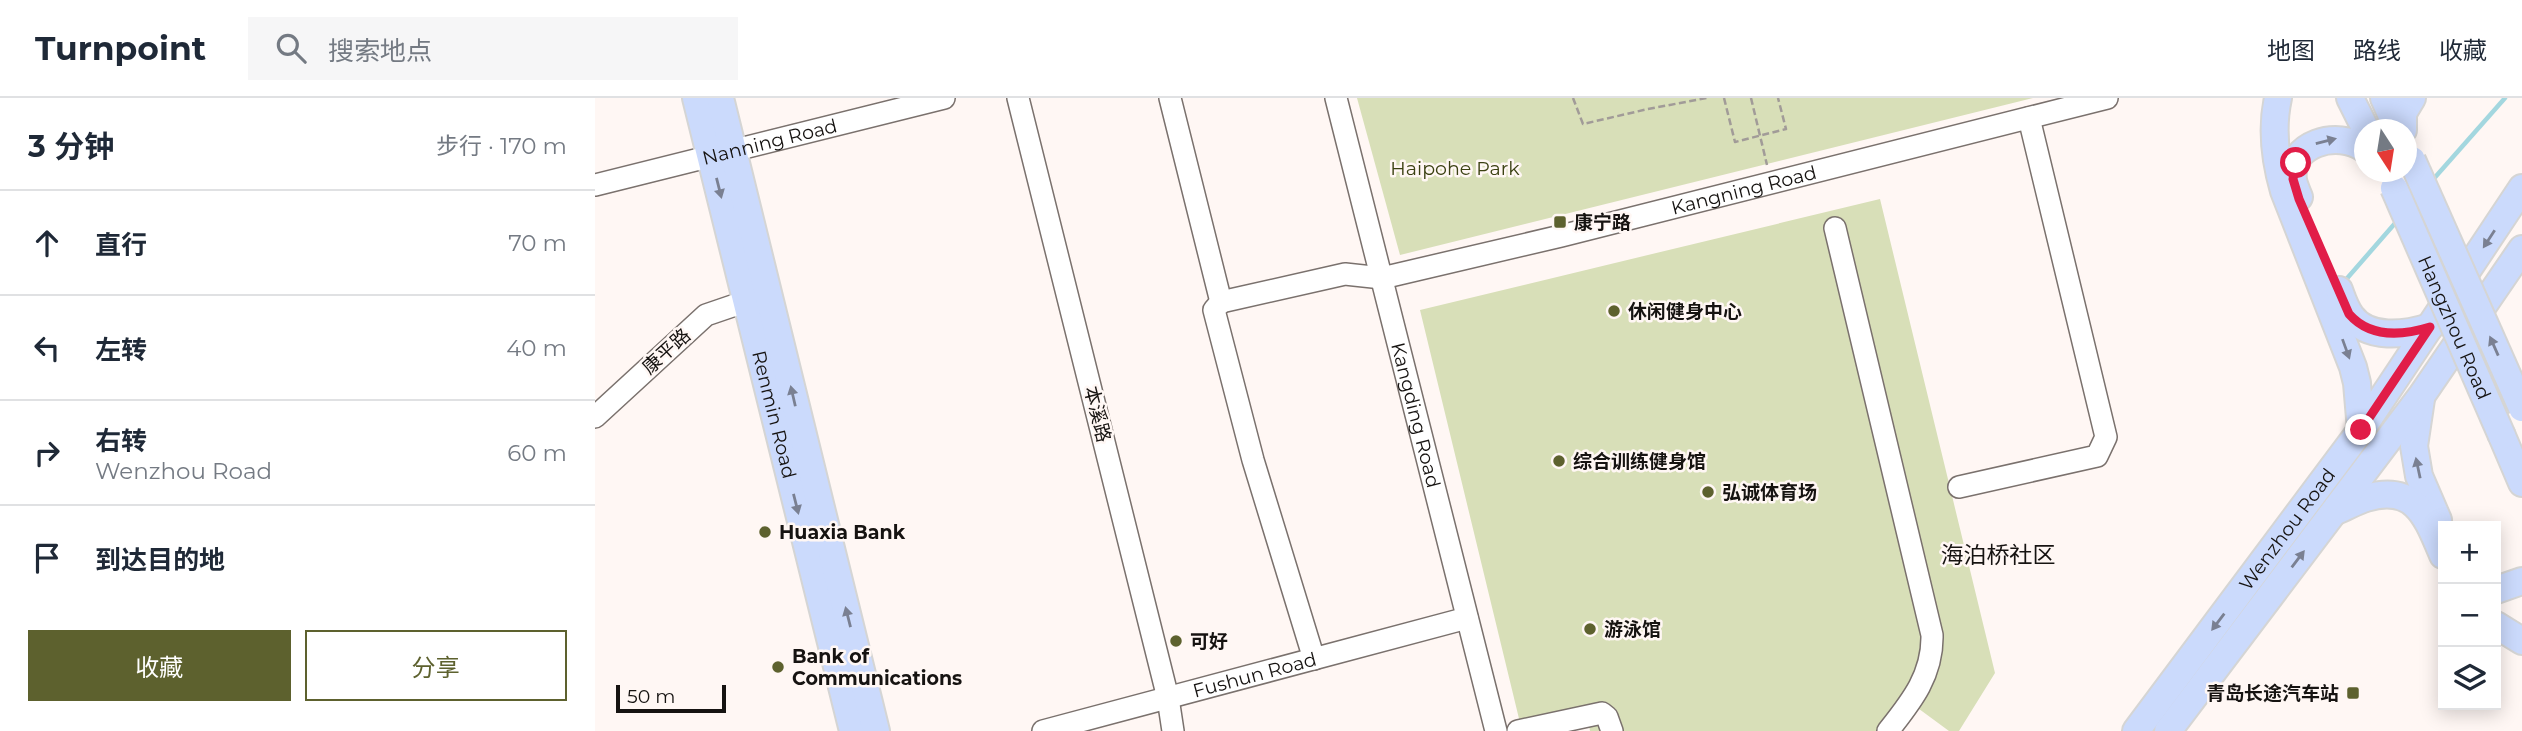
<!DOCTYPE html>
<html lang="zh">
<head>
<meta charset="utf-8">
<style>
	body { margin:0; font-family:Montserrat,"Noto Sans SC",sans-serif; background:#f6f6f7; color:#1f2937 }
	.controls { position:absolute; right:21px; bottom:21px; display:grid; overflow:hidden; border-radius:0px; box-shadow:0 4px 18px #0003 }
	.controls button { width:63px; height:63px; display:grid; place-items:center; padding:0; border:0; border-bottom:2px solid #e0e1e3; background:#fff; color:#1f2937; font:35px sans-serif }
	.compass { position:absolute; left:1759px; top:21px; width:63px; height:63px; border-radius:50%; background:#fff; box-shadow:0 4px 18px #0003; rotate:168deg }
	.scale { position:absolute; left:21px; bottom:18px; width:110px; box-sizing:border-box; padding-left:7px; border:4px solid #161311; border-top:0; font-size:19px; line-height:24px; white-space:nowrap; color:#161311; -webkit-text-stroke:5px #fff7f4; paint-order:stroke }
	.stop { position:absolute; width:21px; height:21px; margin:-16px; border:5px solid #e11d48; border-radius:50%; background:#fff }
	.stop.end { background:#e11d48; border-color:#fff; box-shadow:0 2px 7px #0008 }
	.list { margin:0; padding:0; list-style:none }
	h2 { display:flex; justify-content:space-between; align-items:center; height:91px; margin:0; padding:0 28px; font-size:30px }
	h2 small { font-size:23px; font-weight:400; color:#747a83 }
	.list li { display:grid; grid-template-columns:46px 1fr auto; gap:21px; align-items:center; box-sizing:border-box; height:105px; padding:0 28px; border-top:2px solid #e0e1e3 }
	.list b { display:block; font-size:26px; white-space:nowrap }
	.list p { margin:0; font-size:23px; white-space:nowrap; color:#747a83 }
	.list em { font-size:23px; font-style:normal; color:#747a83 }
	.actions { display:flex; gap:14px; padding:21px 28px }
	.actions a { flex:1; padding:16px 0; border:2px solid #5d612e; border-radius:0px; text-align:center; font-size:24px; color:#5d612e }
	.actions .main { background:#5d612e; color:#fff }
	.icon { flex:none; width:38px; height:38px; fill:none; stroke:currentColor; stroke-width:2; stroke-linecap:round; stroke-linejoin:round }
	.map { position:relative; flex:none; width:1927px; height:633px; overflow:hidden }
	header { display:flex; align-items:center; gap:42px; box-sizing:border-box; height:98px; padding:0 35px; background:#fff; border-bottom:2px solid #e0e1e3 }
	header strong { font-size:33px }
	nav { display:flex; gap:38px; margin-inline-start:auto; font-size:24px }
	.search { width:490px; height:63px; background:#f6f6f7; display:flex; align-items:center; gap:18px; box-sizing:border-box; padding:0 24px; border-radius:0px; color:#747a83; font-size:26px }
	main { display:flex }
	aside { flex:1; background:#fff }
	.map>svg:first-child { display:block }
	.green { fill:#d8dfb8 }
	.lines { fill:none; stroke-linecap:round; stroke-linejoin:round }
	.stream { stroke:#a3d7df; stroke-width:4.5 }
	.minor-casing { stroke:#7a716d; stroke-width:24 }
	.major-casing { stroke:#d5d5d4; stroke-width:30 }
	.path { stroke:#a19b98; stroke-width:2.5; stroke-dasharray:7 3.5; stroke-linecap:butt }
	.minor { stroke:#fff; stroke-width:21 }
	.major { stroke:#cbdafc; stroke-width:26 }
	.major-bridge-casing { stroke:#d5d5d4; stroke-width:30; stroke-linecap:butt }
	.major-bridge { stroke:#cbdafc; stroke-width:26 }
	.oneway { fill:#7a8092 }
	.route { stroke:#e11d48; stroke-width:9 }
	.poi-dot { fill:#5d612e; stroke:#fff7f4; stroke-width:2.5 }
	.labels { text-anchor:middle; stroke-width:5; stroke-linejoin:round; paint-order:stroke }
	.street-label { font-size:19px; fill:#161311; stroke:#fff7f4 }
	.park-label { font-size:19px; fill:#3a4011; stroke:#fff7f4 }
	.poi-label { font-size:19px; font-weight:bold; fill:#161311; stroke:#fff7f4; text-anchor:start }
	.quarter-label { font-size:23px; fill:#161311; stroke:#fff7f4 }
</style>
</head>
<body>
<header>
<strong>Turnpoint</strong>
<div class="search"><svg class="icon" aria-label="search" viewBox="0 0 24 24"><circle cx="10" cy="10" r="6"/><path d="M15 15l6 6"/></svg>搜索地点</div>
<nav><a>地图</a><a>路线</a><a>收藏</a></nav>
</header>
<main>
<aside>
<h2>3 分钟<small>步行 · 170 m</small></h2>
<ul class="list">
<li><svg class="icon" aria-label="ahead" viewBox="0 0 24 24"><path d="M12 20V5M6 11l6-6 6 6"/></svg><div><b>直行</b></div><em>70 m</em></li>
<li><svg class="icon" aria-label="left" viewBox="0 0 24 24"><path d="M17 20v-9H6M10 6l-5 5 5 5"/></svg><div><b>左转</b></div><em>40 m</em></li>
<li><svg class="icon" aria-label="right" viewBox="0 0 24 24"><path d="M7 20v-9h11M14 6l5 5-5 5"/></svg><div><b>右转</b><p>Wenzhou Road</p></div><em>60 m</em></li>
<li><svg class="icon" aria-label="arrive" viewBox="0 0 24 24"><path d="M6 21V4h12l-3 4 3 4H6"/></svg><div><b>到达目的地</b></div></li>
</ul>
<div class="actions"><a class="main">收藏</a><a>分享</a></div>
</aside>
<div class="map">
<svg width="1927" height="633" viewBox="0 0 1927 633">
	<rect width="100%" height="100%" fill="#fff7f4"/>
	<!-- green -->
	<g class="green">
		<path d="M 762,0 L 1438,0 L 805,157 Z"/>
		<path d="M 1285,101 L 1400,575 L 1364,633 L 1354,633 L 1320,608 L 1300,633 L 995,633 L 994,628 L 927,633 L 825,212 Z"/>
	</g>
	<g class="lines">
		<!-- stream -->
		<g class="stream">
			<path d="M 1835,85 L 1910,0"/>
			<path d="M 1748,185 L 1802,123"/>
		</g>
		<!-- minor casing -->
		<g class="minor-casing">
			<g id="minor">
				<path d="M 423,0 L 573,600 L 578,633"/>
				<path id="s1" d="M 575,0 L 626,204 L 750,176 L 787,180 L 966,138 L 1512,0"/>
				<path id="s2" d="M 741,0 L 901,633"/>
				<path id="s3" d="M 0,87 L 349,0"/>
				<path d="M 1240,130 L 1337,537 C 1338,577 1316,604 1293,633"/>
				<path d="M 626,204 L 619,212 L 658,362 L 719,561"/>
				<path d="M 0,319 L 111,217 L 152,203"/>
				<path d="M 1364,389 L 1502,358 L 1511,339 L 1434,20"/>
				<path id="s4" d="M 448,633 L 872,520"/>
				<path d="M 923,633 L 1007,615 L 1012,619 L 1017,633"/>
			</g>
		</g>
		<!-- major casing -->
		<g class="major-casing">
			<g id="major">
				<path id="s5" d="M 101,0 L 258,633"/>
				<path d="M 125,0 L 281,633"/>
				<path d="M 1683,0 C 1676,32 1680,62 1689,93 L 1758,269 L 1762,285 L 1766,332"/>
				<path d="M 1755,0 L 1771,32"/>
				<path d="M 1789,0 L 1803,32"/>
				<path d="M 1808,32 L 1808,15 L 1817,0"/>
				<path d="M 1704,99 C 1702,94 1699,88 1698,82 C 1693,46 1742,31 1770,51"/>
				<path d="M 1744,192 C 1747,200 1750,210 1756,218 C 1773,242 1810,237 1835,229"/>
				<path d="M 1826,301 L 1819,348 L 1824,378 L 1843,422"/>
				<path d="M 1907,338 L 1927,385"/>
				<path d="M 1741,413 C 1751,409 1761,403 1771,400 C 1821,385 1832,420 1848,457"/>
				<path d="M 1901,492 L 1927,483"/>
				<path d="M 1901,527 L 1927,543"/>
				<path id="s6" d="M 1541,633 L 1766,332 L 1927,90"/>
				<path d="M 1573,633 L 1827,297 L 1927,151"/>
			</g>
		</g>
		<!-- path -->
		<g class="path">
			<path d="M 978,0 L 988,26 L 1053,11 L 1112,0"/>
			<path d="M 1129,0 L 1140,44 L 1191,31 L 1183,0"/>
			<path d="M 1156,0 L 1172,67"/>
		</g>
		<!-- minor -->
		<use href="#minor" class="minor"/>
		<!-- major -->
		<use href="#major" class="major"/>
		<!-- major-bridge casing -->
		<g class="major-bridge-casing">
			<g id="major-bridge">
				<path d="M 1817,62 L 1927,310"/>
				<path id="s7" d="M 1799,90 L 1907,338"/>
			</g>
		</g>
		<!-- major-bridge -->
		<use href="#major-bridge" class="major-bridge"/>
	</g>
	<!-- one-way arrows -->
	<defs><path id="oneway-solid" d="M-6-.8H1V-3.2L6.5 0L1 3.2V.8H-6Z" transform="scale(1.75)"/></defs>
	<g class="oneway">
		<use href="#oneway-solid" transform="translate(1731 43) rotate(-14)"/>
		<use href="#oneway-solid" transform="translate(124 90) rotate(76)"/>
		<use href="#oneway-solid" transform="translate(1894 141) rotate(123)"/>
		<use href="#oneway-solid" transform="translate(1899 248) rotate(-114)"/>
		<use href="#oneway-solid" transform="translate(1751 251) rotate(70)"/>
		<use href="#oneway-solid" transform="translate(198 298) rotate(-103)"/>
		<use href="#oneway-solid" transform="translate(1823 370) rotate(-102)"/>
		<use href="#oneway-solid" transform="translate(201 406) rotate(76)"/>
		<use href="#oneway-solid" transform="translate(1703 461) rotate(-53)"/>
		<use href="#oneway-solid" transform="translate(253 519) rotate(-104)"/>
		<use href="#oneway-solid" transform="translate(1623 524) rotate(127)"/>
	</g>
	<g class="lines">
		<!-- route -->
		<path class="route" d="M 1701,65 L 1698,81 L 1704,101 L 1754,216 C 1775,240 1806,238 1835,229 L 1766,332"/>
	</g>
	<!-- markers -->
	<g class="poi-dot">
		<rect x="958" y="117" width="14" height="14" rx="3.5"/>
		<circle cx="1019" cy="213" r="7"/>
		<circle cx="964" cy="363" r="7"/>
		<circle cx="1113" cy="394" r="7"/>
		<circle cx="170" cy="434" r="7"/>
		<circle cx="995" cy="531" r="7"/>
		<circle cx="581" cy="543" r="7"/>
		<circle cx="183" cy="569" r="7"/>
		<rect x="1751" y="588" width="14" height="14" rx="3.5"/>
	</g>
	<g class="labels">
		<!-- street labels -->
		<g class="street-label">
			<text dy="7" stroke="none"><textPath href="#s3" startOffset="180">Nanning Road</textPath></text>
			<text dy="7" stroke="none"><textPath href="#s1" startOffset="747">Kangning Road</textPath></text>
			<text dy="7" stroke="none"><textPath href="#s7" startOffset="152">Hangzhou Road</textPath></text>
			<text transform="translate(71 253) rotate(-42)" y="7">康平路</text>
			<text dy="7" stroke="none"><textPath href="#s5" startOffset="326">Renmin Road</textPath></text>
			<text transform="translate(503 316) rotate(76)" y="7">本溪路</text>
			<text dy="7" stroke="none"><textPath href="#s2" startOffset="327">Kangding Road</textPath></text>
			<text dy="7" stroke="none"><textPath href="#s6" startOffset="252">Wenzhou Road</textPath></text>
			<text dy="7" stroke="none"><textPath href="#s4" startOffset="219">Fushun Road</textPath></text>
		</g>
		<!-- park labels -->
		<g class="park-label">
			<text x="860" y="77">Haipohe Park</text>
		</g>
		<!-- poi labels -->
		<g class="poi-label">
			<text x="979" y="131">康宁路</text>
			<text x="1033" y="220">休闲健身中心</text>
			<text x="978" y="370">综合训练健身馆</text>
			<text x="1127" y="401">弘诚体育场</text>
			<text x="184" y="441">Huaxia Bank</text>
			<text x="1009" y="538">游泳馆</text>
			<text x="595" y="550">可好</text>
			<text x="197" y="565">Bank of<tspan x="197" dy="22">Communications</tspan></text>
			<text x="1744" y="602" text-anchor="end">青岛长途汽车站</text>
		</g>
		<!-- quarter labels -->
		<g class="quarter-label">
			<text x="1403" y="465">海泊桥社区</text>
		</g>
	</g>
</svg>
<div class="controls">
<button>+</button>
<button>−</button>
<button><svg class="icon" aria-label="layers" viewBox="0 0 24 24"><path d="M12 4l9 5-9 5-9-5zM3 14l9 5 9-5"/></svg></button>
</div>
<svg class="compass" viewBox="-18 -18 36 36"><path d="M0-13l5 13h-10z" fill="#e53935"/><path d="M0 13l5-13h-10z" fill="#747a83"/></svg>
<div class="scale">50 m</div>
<div class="stop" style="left:1701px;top:65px"></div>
<div class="stop end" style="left:1766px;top:332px"></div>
</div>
</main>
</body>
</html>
